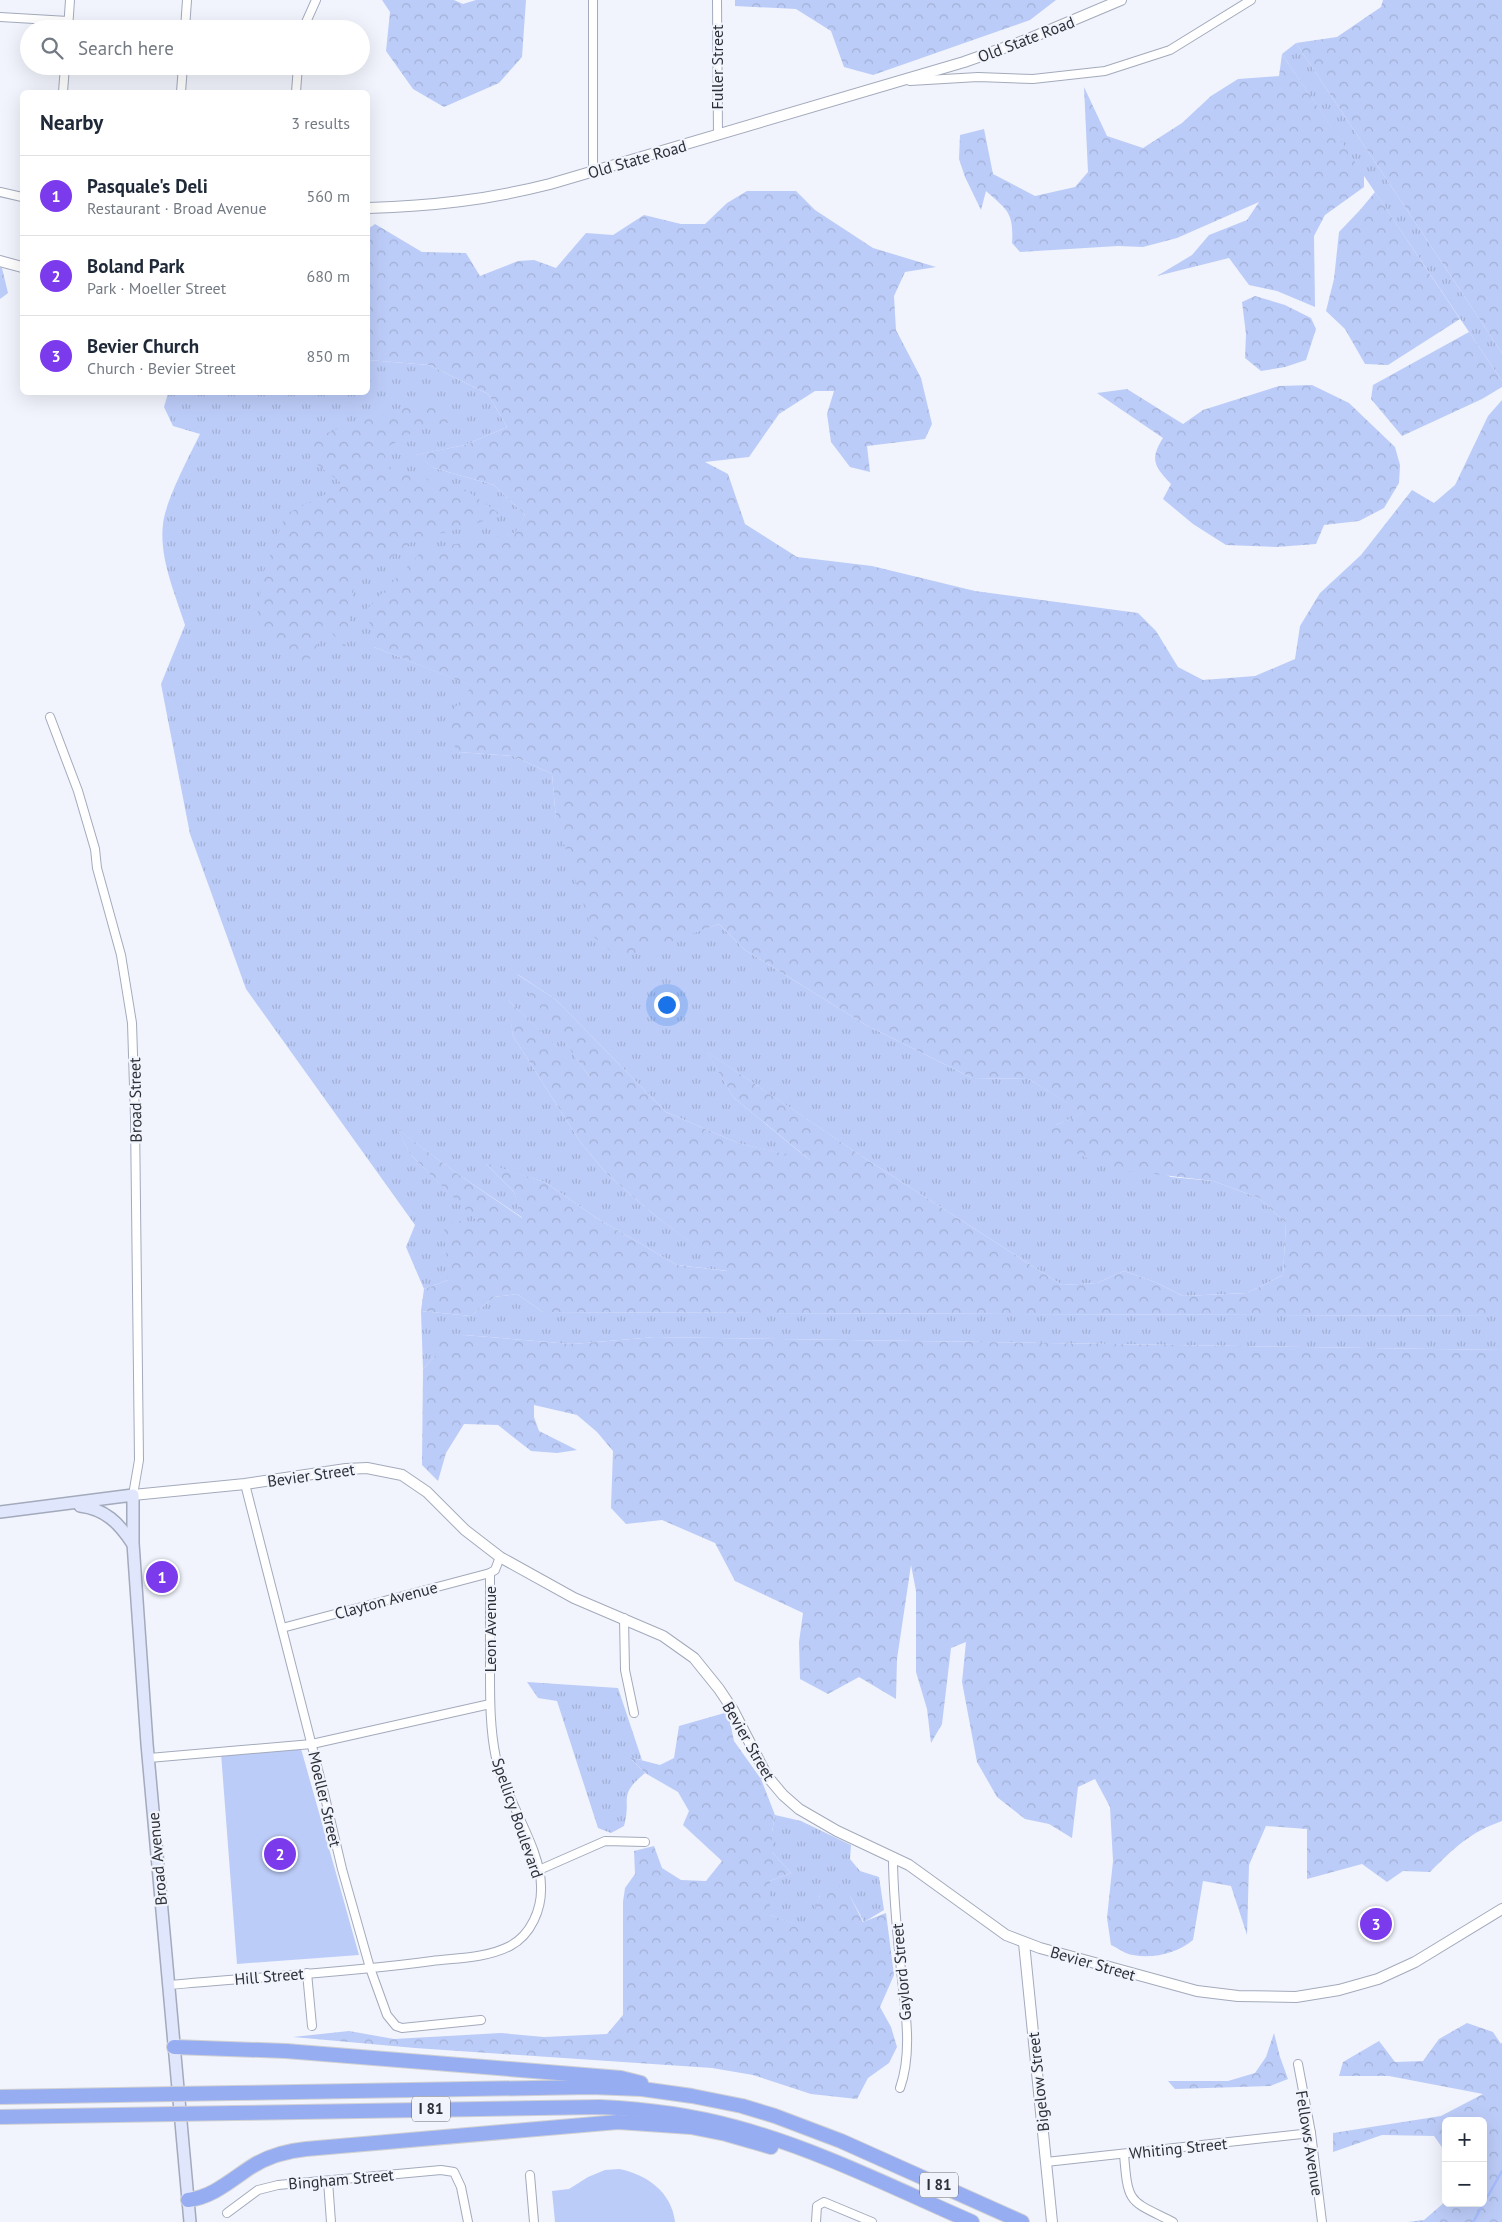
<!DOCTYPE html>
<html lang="en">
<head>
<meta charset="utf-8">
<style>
	body { margin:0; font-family:"PT Sans",sans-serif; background:#f2f2f3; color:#1f2937 }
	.controls { position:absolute; right:15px; bottom:15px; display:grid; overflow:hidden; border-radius:8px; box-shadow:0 5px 20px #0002 }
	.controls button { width:45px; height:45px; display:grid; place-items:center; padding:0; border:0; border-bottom:1px solid #e0e1e3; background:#fff; color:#1f2937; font:25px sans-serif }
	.you { position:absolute; left:666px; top:1004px; width:18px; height:18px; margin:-12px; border:4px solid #fff; border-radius:50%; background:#1a73e8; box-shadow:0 0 0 8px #1a73e833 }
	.badge { display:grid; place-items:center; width:32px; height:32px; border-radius:50%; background:#7c3aed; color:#fff; font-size:16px; font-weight:700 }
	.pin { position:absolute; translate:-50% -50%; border:2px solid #fff; box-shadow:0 1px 5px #0006 }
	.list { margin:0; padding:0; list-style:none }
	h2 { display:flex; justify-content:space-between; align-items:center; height:65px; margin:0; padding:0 20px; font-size:21px }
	h2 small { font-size:16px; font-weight:400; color:#747a83 }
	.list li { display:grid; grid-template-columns:32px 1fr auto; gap:15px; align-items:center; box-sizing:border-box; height:80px; padding:0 20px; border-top:1px solid #e0e1e3 }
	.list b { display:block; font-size:19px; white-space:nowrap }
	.list p { margin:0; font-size:16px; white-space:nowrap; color:#747a83 }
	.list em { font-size:16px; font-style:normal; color:#747a83 }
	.icon { flex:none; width:28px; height:28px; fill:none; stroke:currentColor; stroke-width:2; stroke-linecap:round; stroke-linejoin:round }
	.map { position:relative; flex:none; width:1502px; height:2222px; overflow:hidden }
	.search { position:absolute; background:#fff; box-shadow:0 5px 20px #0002; left:20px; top:20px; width:350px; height:55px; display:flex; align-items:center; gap:12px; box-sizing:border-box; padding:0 18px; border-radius:28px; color:#747a83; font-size:19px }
	.panel { position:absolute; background:#fff; box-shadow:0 5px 20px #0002; left:20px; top:90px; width:350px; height:305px; border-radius:8px }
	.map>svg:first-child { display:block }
	.grass { fill:url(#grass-tufts) }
	.forest { fill:url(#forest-crowns) }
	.green { fill:#bcccf8 }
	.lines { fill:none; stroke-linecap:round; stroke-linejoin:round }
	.stream { stroke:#a7bdfe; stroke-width:2.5 }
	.minor-casing { stroke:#a3aabc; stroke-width:10 }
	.tertiary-casing { stroke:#a3aabc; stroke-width:12 }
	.secondary-casing { stroke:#a3aabc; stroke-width:14 }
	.motorway-casing { stroke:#d1d1d3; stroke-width:16 }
	.minor { stroke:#fff; stroke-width:8 }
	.tertiary { stroke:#fff; stroke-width:10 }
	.secondary { stroke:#e0e6fb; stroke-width:11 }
	.motorway { stroke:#96adf2; stroke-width:14 }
	.motorway-bridge-casing { stroke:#d1d1d3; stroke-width:16; stroke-linecap:butt }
	.motorway-bridge { stroke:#96adf2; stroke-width:14 }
	.labels { text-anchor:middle; stroke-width:4.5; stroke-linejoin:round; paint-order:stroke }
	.shield { fill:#f1f4fc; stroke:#686b72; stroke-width:1 }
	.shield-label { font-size:15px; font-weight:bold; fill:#2d3037 }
	.street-label { font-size:16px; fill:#2d3037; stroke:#f1f4fc }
</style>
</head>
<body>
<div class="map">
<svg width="1502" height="2222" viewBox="0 0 1502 2222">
	<defs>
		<pattern id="grass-tufts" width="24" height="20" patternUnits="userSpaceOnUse" patternTransform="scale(1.25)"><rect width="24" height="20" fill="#bcccf8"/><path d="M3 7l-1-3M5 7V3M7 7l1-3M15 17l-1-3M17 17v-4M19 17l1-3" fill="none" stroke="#a2b0d5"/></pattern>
		<pattern id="forest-crowns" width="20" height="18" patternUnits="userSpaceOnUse" patternTransform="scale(1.25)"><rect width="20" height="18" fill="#bcccf8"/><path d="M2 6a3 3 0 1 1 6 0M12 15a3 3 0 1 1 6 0" fill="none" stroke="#a2b0d5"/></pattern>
	</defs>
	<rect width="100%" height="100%" fill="#f1f4fc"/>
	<!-- grass -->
	<g class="grass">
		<path d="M 1296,43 L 1502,353 L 1502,381 L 1282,54 Z"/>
		<path d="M 368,360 L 429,365 L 488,394 L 507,427 L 465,445 L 416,455 L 434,468 L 494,485 L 525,515 L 516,533 L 471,543 L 374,647 L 473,686 L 458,752 L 513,756 L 552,774 L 556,819 L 690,934 L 719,924 L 745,950 L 866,1025 L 972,1078 L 1029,1079 L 1084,1113 L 1056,1125 L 1171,1177 L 1213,1181 L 1259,1198 L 1286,1223 L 1283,1275 L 1247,1293 L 1183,1296 L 1155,1282 L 1124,1271 L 1097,1283 L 1062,1285 L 869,1161 L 707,1052 L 734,1098 L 811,1161 L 738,1143 L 666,1112 L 555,999 L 517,974 L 593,1082 L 508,1000 L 513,1036 L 581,1143 L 607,1174 L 652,1213 L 728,1271 L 677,1265 L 595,1217 L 545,1182 L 486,1164 L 514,1192 L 523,1218 L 462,1177 L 398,1130 L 410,1154 L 480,1223 L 448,1280 L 424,1289 L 406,1247 L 415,1225 L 246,989 L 190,834 L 161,684 L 185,625 C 175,593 159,558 163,524 C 166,499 189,457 200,434 L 173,426 L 164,407 L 168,393 L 368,392 Z"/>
		<path d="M 517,1294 L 543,1312 L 1502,1316 L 1502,1350 L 655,1337 L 573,1344 L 464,1335 L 435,1356 L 423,1369 L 421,1311 L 471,1316 L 494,1297 Z"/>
		<path d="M 527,1682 L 618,1688 L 642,1760 L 630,1758 L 645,1773 C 617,1796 632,1798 624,1826 L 611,1833 L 598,1828 L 557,1701 L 538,1698 Z"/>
		<path d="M 775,1815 L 801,1821 L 851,1845 L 850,1859 L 860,1871 L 879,1877 L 884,1910 L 864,1922 L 850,1896 L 820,1895 L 809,1929 L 770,1915 L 770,1881 L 791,1873 L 772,1852 L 772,1832 Z"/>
	</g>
	<!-- forest -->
	<g class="forest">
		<path d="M 382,0 L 454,0 L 463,4 L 476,0 L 526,0 L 522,57 L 499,83 L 444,107 L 413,89 L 386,51 L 390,12 Z"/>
		<path d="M 735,0 L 1056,0 L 1030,20 L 873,75 L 844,67 L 831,31 L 796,9 L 735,6 Z"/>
		<path d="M 1383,0 L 1502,0 L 1502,353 L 1296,43 L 1337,37 L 1381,7 Z"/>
		<path d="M 1282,54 L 1364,175 L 1364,187 L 1325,215 L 1314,236 L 1315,307 L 1277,291 L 1249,285 L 1229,258 L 1157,276 L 1192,255 L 1209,235 L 1247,220 L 1259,202 L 1177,238 L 1143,247 L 1118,246 L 1020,252 L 1012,243 C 1014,212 1007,210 986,191 L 981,210 L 965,177 L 959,159 L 960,135 L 984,129 L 993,174 L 1035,196 L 1075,187 L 1088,172 L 1084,87 L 1107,136 L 1143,148 L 1182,123 L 1211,96 L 1238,79 L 1279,76 Z"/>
		<path d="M 747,191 L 796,191 L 815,210 L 873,248 L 936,267 L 905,272 L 894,296 L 896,330 L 921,378 L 932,424 L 925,439 L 867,446 L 870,472 L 850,467 L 831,442 L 827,414 L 834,391 L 815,391 L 779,414 L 749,457 L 705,462 L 728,474 L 745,524 L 797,557 L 872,566 L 975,591 L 1138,613 L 1156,631 L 1178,667 L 1203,680 L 1255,676 L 1295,659 L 1300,626 L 1320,593 L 1361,555 L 1412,490 L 1434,503 L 1455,485 L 1488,416 L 1502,400 L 1502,1316 L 543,1312 L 517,1294 L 494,1297 L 471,1316 L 421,1311 L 424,1289 L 448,1280 L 444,1225 L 458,1221 L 479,1223 L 410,1154 L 397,1129 L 462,1177 L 522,1218 L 514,1192 L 485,1163 L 545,1182 L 595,1217 L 677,1265 L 727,1271 L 652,1213 L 607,1174 L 581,1143 L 513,1036 L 507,999 L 591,1079 L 515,973 L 555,999 L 666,1112 L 738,1143 L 810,1160 L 734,1098 L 706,1051 L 869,1161 L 1062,1285 L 1097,1283 L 1124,1271 L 1155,1282 L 1183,1296 L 1247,1293 L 1283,1275 L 1286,1223 L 1259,1198 L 1213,1181 L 1120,1170 L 1089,1159 L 1046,1140 L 1056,1125 L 1083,1113 L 1029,1079 L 972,1078 L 866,1025 L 745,950 L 719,924 L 636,954 L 613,953 L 594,937 L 556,819 L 552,774 L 513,756 L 458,752 L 442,724 L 472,686 L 374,647 L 367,609 L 423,550 L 515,533 L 525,515 L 494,485 L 434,468 L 415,455 L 465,445 L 507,427 L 488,394 L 429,365 L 368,360 L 368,229 L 375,224 L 422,252 L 466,253 L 480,276 L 518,261 L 534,260 L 556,268 L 586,233 L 613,235 L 644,215 L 681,224 L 705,224 L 727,203 Z"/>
		<path d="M 1375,192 L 1460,319 L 1388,365 L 1365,364 L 1345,329 L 1326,311 L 1334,279 L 1339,232 L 1360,210 Z"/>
		<path d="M 0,267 L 2,268 L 8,293 L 0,299 Z"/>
		<path d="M 1255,296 L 1285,305 L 1311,318 L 1316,329 L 1306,360 L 1285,367 L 1261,371 L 1245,358 L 1246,334 L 1242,302 Z"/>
		<path d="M 1469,332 L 1502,381 L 1502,387 L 1482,399 L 1402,436 L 1371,399 L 1373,385 Z"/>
		<path d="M 1312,385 L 1349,403 L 1395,447 L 1400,465 L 1399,483 L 1384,508 L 1359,521 L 1324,525 L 1316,544 L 1276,547 L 1226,545 L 1193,524 L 1163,499 L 1171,484 C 1155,467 1149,460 1163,438 L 1097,393 L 1127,389 L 1183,424 L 1203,410 L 1279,386 Z"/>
		<path d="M 430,400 L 459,420 L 415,431 L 382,450 L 393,472 L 460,486 L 500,514 L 471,526 L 414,540 L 390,559 L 355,579 L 345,648 L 323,623 L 321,639 L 302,671 L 256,623 L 264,571 L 286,514 L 344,485 L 319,466 L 299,444 L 355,422 Z"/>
		<path d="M 464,1335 L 573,1344 L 655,1337 L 1502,1350 L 1502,1821 C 1470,1832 1453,1849 1430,1872 L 1403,1871 L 1387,1882 L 1362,1864 L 1307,1879 L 1307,1829 L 1266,1826 L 1249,1865 L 1247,1935 L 1231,1886 L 1203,1881 L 1193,1940 C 1177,1953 1154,1959 1133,1955 C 1125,1954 1118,1948 1111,1945 L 1107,1918 L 1113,1861 L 1110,1807 L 1095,1779 L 1078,1787 L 1072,1838 L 1049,1824 L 1025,1819 L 997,1797 L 977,1762 L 962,1682 L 966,1642 L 951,1648 L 942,1724 L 931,1743 L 927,1709 L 916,1672 L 916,1591 L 911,1565 L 897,1659 L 896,1699 L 859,1677 L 828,1694 L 800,1679 L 799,1642 L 803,1613 L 735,1581 L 715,1543 L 662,1520 L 626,1524 L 611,1508 L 613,1451 L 597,1432 L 577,1415 L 534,1405 L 534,1417 L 539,1431 L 577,1450 L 557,1453 L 531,1451 L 498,1425 L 464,1424 L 446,1453 L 438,1481 L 422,1465 L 423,1369 L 435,1356 L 431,1344 Z"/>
		<path d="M 728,1712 L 734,1741 L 761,1779 L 775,1815 L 772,1832 L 772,1852 L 791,1873 L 770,1881 L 770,1915 L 808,1928 L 820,1895 L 835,1881 L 850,1896 L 863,1922 L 886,1913 L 894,1975 L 880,2007 L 891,2027 L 897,2047 L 889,2063 L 868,2078 L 857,2099 L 811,2094 L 753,2075 L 712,2068 L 415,2048 L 293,2037 L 349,2031 L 394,2039 L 501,2033 L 544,2037 L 607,2034 L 623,2015 L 623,1902 L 625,1888 L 635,1874 L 634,1851 L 654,1846 L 662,1868 L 681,1880 L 706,1881 L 722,1861 L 683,1825 L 689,1811 L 678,1792 L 645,1773 L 629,1757 L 660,1765 L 674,1758 L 679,1726 Z"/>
		<path d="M 1467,2023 L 1493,2032 L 1501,2044 L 1502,2042 L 1502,2222 L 1408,2222 L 1424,2220 L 1446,2201 L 1446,2203 L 1483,2203 L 1483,2121 L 1446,2121 L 1446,2153 L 1434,2136 L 1382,2135 L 1333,2152 L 1333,2133 L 1441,2116 L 1483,2094 L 1389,2076 L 1339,2076 L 1343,2062 L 1379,2041 L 1395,2062 L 1423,2061 L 1439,2039 Z"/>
		<path d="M 1274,2033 L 1280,2057 L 1288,2079 L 1270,2086 L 1175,2089 L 1168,2081 L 1228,2081 L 1255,2073 L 1266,2057 Z"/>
	</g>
	<!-- green -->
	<g class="green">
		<path d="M 300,1745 L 359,1955 L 237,1964 L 221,1753 Z"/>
		<path d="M 619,2169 C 646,2174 672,2192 675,2222 L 555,2222 L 552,2191 L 569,2189 L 588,2177 L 605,2170 Z"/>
	</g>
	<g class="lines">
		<!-- stream -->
		<path class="stream" d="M 1473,2222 L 1502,2171"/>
		<!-- minor casing -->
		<g class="minor-casing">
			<g id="minor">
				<path d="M 717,0 L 718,135"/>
				<path d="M 0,17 L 68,21"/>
				<path d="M 68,29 L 70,0"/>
				<path d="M 185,29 L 187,0"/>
				<path d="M 303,29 L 316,0"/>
				<path d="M 910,81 L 978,77 L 1033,79 L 1105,71 L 1170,50 L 1251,0"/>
				<path d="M 63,92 L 65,66"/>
				<path d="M 181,92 L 183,66"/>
				<path d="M 296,92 L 298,66"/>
				<path d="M 593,172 L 593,0"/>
				<path d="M 0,192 L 22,197"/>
				<path d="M 50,717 L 78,791 L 95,849 L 97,868 L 121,955 L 132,1023 L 135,1118 L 139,1460 L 133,1495"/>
				<path d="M 245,1484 L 324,1793 L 342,1869 L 370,1968 L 387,2015 L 396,2026 L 402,2028 L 481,2020"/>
				<path d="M 624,1618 L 625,1670 L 634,1713"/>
				<path d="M 282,1628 L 490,1573 L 495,1570 L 500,1557"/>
				<path d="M 149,1758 L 312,1744 L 490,1704"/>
				<path d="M 893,1857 C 893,1895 897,1932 901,1970 C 905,2008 913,2052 900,2088"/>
				<path d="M 539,1870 L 605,1841 L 645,1842"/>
				<path d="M 307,1973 L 312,2026"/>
				<path d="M 168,1985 C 256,1977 345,1973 432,1961 C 457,1958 487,1958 510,1946 C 531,1935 542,1909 541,1886 C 541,1848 505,1799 496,1758 C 490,1730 490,1700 490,1672 C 490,1639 490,1606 490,1573"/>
				<path d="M 1298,2064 L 1311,2133 L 1322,2222"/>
				<path d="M 1124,2154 C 1128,2205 1129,2200 1173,2222"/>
				<path d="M 1046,2162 L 1311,2133"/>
				<path d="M 530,2175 L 534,2222"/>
				<path d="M 328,2181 L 331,2222"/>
				<path d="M 227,2213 L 258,2190 L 278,2185 L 441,2170 L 454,2172 L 461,2187 L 468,2222"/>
				<path d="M 816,2222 L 817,2206 L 824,2202 L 872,2222"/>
			</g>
		</g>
		<!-- tertiary casing -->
		<g class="tertiary-casing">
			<g id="tertiary">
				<path d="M 368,208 C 432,206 487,200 550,184 L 964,62 L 1026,40 L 1121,0"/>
				<path d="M 0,261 L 22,267"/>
				<path d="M 133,1495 L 245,1484 L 346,1469 L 367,1468 L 402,1475 L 427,1492 L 465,1530 L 500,1557 L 574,1598 L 663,1636 L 694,1658 L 719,1689 L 733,1710 L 767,1776 L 783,1795 L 799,1809 L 837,1831 L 909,1865 L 1006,1935 L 1040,1948 L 1197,1991 L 1238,1996 L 1296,1997 L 1339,1990 L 1378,1979 L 1415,1962 L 1502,1909"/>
				<path d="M 1024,1943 L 1052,2222"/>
			</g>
		</g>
		<!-- secondary casing -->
		<g class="secondary-casing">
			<g id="secondary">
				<path d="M 80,1506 C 105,1509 119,1523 132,1543"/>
				<path d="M 0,1512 L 133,1495 L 133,1543 L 147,1744 L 190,2222"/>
			</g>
		</g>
		<!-- motorway casing -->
		<g class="motorway-casing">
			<g id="motorway">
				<path d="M 174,2047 L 286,2051 L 621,2078 L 641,2083"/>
				<path d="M 234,2093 L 591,2087 L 642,2089 L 692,2096 L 742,2106 L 775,2116 L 841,2141 L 1022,2222"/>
				<path d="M 234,2113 L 600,2107 C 645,2109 691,2115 735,2127 C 817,2149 894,2188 972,2222"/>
				<path d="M 188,2200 C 213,2197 231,2180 251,2167 C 268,2156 286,2151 306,2149 L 618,2122 L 691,2127 L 726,2134 L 771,2147"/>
			</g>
		</g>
		<!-- minor -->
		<use href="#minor" class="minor"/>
		<!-- tertiary -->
		<use href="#tertiary" class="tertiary"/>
		<!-- secondary -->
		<use href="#secondary" class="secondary"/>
		<!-- motorway -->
		<use href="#motorway" class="motorway"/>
		<!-- motorway-bridge casing -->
		<g class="motorway-bridge-casing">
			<g id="motorway-bridge">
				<path d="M 0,2097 L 234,2093"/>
				<path d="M 0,2117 L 234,2113"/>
			</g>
		</g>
		<!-- motorway-bridge -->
		<use href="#motorway-bridge" class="motorway-bridge"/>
	</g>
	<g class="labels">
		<!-- shield labels -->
		<g class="shield">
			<rect x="412" y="2096.5" width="38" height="25" rx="4"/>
			<rect x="920" y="2172.5" width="38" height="25" rx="4"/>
		</g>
		<g class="shield-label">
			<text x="431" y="2114">I 81</text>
			<text x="939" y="2190">I 81</text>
		</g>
		<!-- street labels -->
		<g class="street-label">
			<text transform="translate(1026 39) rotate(-21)" y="6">Old State Road</text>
			<text transform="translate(717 67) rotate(-90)" y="6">Fuller Street</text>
			<text transform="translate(637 159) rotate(-16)" y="6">Old State Road</text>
			<text transform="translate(135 1100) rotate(-91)" y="6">Broad Street</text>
			<text transform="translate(311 1475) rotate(-8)" y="6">Bevier Street</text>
			<text transform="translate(386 1600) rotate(-15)" y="6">Clayton Avenue</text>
			<text transform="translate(490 1629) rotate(-90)" y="6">Leon Avenue</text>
			<text transform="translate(749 1741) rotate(60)" y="6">Bevier Street</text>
			<text transform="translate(325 1799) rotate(77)" y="6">Moeller Street</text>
			<text transform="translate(518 1818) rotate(71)" y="6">Spellicy Boulevard</text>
			<text transform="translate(157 1859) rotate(-95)" y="6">Broad Avenue</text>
			<text transform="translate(1093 1963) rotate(16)" y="6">Bevier Street</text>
			<text transform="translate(901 1972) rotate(-95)" y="6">Gaylord Street</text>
			<text transform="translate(269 1976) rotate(-5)" y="6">Hill Street</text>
			<text transform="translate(1038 2082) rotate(-96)" y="6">Bigelow Street</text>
			<text transform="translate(1310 2143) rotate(81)" y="6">Fellows Avenue</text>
			<text transform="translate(1178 2148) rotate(-6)" y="6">Whiting Street</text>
			<text transform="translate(341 2179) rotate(-5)" y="6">Bingham Street</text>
		</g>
	</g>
</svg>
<div class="controls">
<button>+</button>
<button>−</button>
</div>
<div class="you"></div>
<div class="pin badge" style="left:162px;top:1577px">1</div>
<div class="pin badge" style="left:280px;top:1854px">2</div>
<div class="pin badge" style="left:1376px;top:1924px">3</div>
<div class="search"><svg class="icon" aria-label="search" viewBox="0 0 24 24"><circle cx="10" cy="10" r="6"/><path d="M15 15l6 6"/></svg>Search here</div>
<section class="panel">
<h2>Nearby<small>3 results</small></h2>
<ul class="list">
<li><span class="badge">1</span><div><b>Pasquale's Deli</b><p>Restaurant · Broad Avenue</p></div><em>560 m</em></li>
<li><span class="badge">2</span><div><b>Boland Park</b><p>Park · Moeller Street</p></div><em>680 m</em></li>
<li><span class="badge">3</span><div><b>Bevier Church</b><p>Church · Bevier Street</p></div><em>850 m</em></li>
</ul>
</section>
</div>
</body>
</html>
